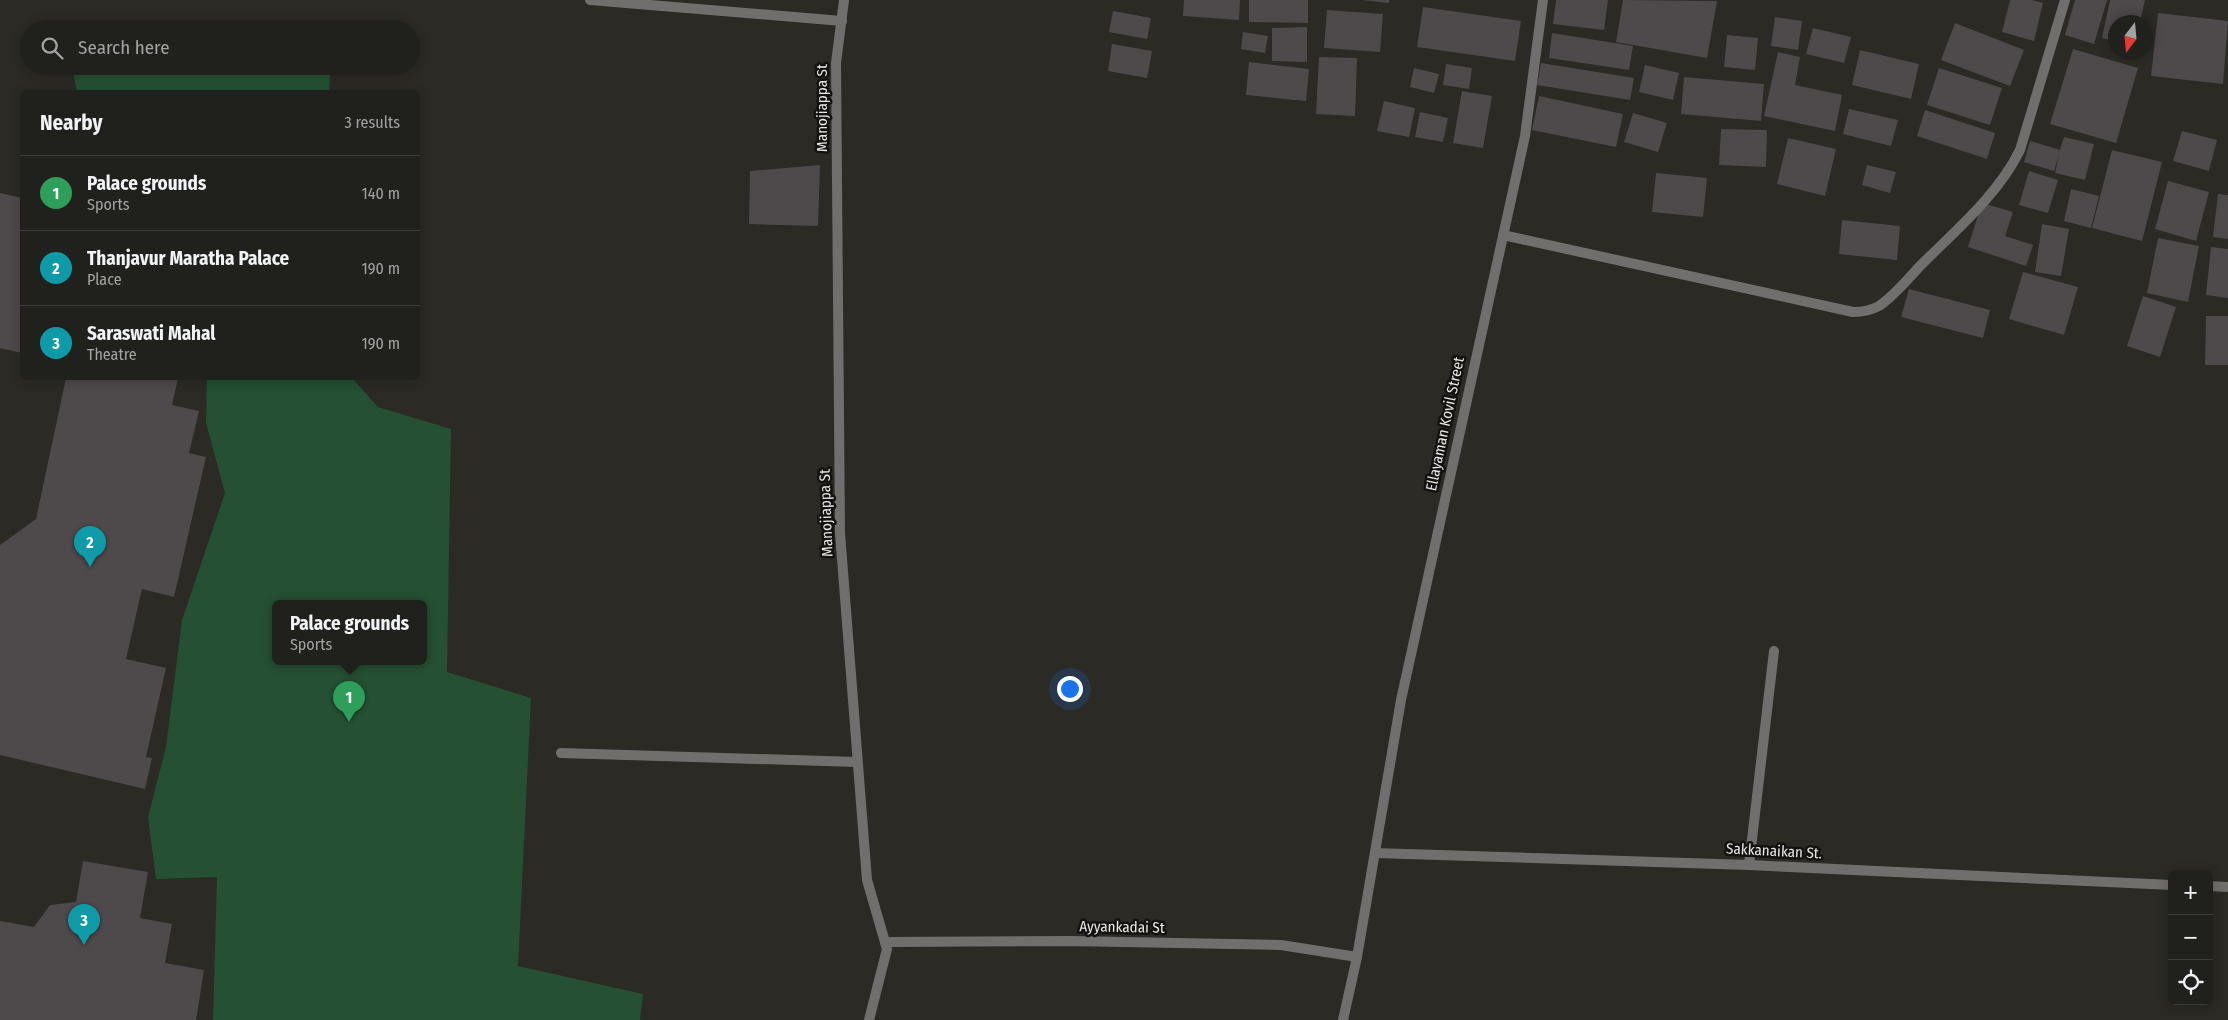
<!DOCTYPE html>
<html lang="en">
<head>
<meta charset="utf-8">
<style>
	body { margin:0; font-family:"Fira Sans Condensed",sans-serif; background:#282825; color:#f1f3f6 }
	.controls { position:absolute; right:15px; bottom:15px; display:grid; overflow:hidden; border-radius:8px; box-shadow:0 2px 12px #0003 }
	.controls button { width:45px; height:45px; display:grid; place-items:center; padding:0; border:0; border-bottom:1px solid #3d3e3b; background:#20201c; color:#f1f3f6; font:25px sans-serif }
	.compass { position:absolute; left:2108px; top:15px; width:45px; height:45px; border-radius:50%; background:#20201c; box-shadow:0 2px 12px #0003; rotate:196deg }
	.you { position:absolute; left:1069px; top:688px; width:18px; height:18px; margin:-12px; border:4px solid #fff; border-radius:50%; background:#1a73e8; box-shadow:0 0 0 8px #1a73e833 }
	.badge { display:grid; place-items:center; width:32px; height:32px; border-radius:50%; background:#1a73e8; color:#fff; font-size:16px; font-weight:700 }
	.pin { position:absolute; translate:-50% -41px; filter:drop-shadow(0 1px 2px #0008) }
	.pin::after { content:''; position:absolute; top:26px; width:18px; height:15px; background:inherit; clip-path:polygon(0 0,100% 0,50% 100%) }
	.popup { position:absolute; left:272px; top:600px; width:155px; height:65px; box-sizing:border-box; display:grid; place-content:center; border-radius:8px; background:#20201c; filter:drop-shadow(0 1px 4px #0005); font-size:16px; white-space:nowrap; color:#a2a3a3 }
	.popup b { font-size:19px; color:#f1f3f6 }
	.popup::after { content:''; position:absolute; left:50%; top:100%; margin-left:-10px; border:10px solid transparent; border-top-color:#20201c }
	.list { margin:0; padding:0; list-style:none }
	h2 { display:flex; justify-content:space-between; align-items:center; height:65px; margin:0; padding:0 20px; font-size:21px }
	h2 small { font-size:16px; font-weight:400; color:#a2a3a3 }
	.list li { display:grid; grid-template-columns:32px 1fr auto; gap:15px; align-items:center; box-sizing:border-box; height:75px; padding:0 20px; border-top:1px solid #3d3e3b }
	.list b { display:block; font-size:19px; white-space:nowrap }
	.list p { margin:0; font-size:16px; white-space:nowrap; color:#a2a3a3 }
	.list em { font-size:16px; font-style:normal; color:#a2a3a3 }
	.icon { flex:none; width:28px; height:28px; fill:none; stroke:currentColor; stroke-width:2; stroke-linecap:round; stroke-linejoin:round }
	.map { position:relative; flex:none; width:2228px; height:1020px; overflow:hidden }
	.search { position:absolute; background:#20201c; box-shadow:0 2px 12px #0003; left:20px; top:20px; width:400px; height:55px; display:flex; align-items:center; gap:12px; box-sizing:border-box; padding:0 18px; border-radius:28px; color:#a2a3a3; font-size:19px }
	.panel { position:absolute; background:#20201c; box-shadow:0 2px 12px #0003; left:20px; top:90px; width:400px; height:290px; border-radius:8px }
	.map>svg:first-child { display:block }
	.green { fill:#255033; fill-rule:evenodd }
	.building { fill:#4e494b }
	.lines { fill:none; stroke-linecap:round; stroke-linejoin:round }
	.minor { stroke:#716f6e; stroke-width:10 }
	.labels { text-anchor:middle; stroke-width:5; stroke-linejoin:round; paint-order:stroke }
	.street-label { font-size:15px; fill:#e9e8e5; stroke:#131210 }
</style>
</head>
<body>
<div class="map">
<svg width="2228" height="1020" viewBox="0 0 2228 1020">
	<rect width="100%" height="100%" fill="#2b2a25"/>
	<!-- green -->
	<g class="green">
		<path d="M 72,66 L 181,66 L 330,73 L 329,92 L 77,92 Z"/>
		<path d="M 207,378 L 352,378 L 378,407 L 451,429 L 447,672 L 531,698 L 518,966 L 643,994 L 640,1020 L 213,1020 L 217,877 L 156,879 L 148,817 L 166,747 L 182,620 L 225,493 L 206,423 ZM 275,603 L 423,603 L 423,661 L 275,661 Z"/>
	</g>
	<!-- building -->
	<g class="building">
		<path d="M 1184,0 L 1240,0 L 1239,20 L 1183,16 Z"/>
		<path d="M 1249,0 L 1308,0 L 1308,23 L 1249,22 Z"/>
		<path d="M 1362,0 L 1389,0 L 1389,3 Z"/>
		<path d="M 1556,0 L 1608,0 L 1604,30 L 1553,24 Z"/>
		<path d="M 1623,0 L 1717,1 L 1707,58 L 1616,42 Z"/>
		<path d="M 2010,0 L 2032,0 L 2043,3 L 2034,41 L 2002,32 Z"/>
		<path d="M 2075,0 L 2107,0 L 2094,44 L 2065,35 Z"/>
		<path d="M 2110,0 L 2145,0 L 2140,22 L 2116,22 L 2116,41 L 2102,38 Z"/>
		<path d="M 1423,7 L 1521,21 L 1515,61 L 1417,47 Z"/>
		<path d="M 1327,10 L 1383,14 L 1380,52 L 1324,48 Z"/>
		<path d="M 1113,11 L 1151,18 L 1147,39 L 1109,32 Z"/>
		<path d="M 2158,13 L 2228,21 L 2223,84 L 2151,76 Z"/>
		<path d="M 1775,17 L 1802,21 L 1798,50 L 1771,46 Z"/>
		<path d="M 1955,23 L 2024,50 L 2010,86 L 1941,60 Z"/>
		<path d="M 1307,27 L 1307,62 L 1272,61 L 1272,28 Z"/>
		<path d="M 1813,28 L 1851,37 L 1844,63 L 1806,54 Z"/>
		<path d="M 1243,32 L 1268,36 L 1265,53 L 1241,49 Z"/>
		<path d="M 1552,33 L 1633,46 L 1629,70 L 1549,58 Z"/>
		<path d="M 1727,35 L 1758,38 L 1755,70 L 1724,67 Z"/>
		<path d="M 1112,44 L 1152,51 L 1147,78 L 1108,71 Z"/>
		<path d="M 2073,49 L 2138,68 L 2116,143 L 2050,124 Z"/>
		<path d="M 1860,50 L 1919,64 L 1911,99 L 1852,85 Z"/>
		<path d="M 1778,52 L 1800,57 L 1795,85 L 1842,95 L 1835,131 L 1764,116 Z"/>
		<path d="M 1319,57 L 1357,58 L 1355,116 L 1316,114 Z"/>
		<path d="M 1249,62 L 1309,69 L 1306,101 L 1246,95 Z"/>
		<path d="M 1541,63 L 1634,78 L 1630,100 L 1537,85 Z"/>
		<path d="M 1446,64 L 1472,68 L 1469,89 L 1443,85 Z"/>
		<path d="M 1645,65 L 1679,73 L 1673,100 L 1639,92 Z"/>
		<path d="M 1414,68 L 1439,74 L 1434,93 L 1410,87 Z"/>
		<path d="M 1939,68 L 2002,88 L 1990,125 L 1927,105 Z"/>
		<path d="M 1684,77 L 1764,84 L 1761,121 L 1681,114 Z"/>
		<path d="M 1462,91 L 1492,96 L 1483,148 L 1453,143 Z"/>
		<path d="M 1539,96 L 1623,114 L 1616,147 L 1532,130 Z"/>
		<path d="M 1384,101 L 1415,108 L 1409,137 L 1377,131 Z"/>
		<path d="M 1849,109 L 1898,120 L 1891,146 L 1843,134 Z"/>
		<path d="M 1925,110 L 1995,133 L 1987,159 L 1917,136 Z"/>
		<path d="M 1420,112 L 1448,118 L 1443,142 L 1415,137 Z"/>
		<path d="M 1633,113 L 1667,123 L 1658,152 L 1624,142 Z"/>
		<path d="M 1721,129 L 1767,130 L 1766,167 L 1719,165 Z"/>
		<path d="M 2182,131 L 2217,140 L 2209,171 L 2173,161 Z"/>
		<path d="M 2064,137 L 2094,144 L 2085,180 L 2055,173 L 2059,155 L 2054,171 L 2024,162 L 2030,141 L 2060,150 Z"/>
		<path d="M 1788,138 L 1836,149 L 1825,196 L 1777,184 Z"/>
		<path d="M 2112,150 L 2162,162 L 2142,241 L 2092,228 Z"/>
		<path d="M 820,165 L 818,226 L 749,224 L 750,171 Z"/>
		<path d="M 1867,165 L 1896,172 L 1890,193 L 1862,185 Z"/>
		<path d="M 2029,171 L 2058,180 L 2048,213 L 2019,205 Z"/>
		<path d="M 1656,173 L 1707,178 L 1703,217 L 1652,212 Z"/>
		<path d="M 2168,181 L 2209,192 L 2196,241 L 2155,229 Z"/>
		<path d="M 2071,189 L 2099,196 L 2091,228 L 2064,221 Z"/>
		<path d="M 0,193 L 22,198 L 22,353 L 0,348 Z"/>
		<path d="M 2218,194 L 2228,195 L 2228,239 L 2213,237 Z"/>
		<path d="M 1982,203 L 2013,212 L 2005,236 L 2033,245 L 2026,266 L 1968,247 Z"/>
		<path d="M 1842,220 L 1900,226 L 1897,260 L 1839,254 Z"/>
		<path d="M 2042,224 L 2069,229 L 2061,276 L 2035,272 Z"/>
		<path d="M 2158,238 L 2199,246 L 2188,302 L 2147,293 Z"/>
		<path d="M 2211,247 L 2228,249 L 2228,298 L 2206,295 Z"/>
		<path d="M 2023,272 L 2078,287 L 2064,335 L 2009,319 Z"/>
		<path d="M 1909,289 L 1990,310 L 1983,338 L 1901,317 Z"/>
		<path d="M 2143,296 L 2176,307 L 2160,357 L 2127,346 Z"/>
		<path d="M 2206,316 L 2228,316 L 2228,365 L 2205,365 Z"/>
		<path d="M 66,378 L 178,378 L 172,405 L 199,411 L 189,453 L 206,457 L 174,597 L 142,589 L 126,659 L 166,668 L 146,757 L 152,758 L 145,789 L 0,755 L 0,545 L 36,519 Z"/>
		<path d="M 83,861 L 148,872 L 140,918 L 172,924 L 165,963 L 204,970 L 196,1020 L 0,1020 L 0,921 L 34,927 L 50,905 L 76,902 Z"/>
	</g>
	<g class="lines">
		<!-- minor -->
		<g class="minor">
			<path d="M 590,0 L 842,21"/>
			<path d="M 844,0 L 836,63 L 840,533 L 867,880 L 887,949 L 869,1020"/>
			<path d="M 1503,235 L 1853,312 C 1863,312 1870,311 1879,306 C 1894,296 1907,280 1920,266 C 1955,231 1998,195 2020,150 L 2065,0"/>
			<path d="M 561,753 L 857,762"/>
			<path d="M 1375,853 L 1749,865 L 2172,885"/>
			<path d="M 1749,865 L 1774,651"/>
			<path d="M 2209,886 L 2228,887"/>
			<path d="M 885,942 L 1070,941 L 1281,945 L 1357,957"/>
			<path d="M 1343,1020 L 1357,957 L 1401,700 L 1525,136 L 1543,0"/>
		</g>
	</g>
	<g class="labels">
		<!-- street labels -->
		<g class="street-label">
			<text transform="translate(822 108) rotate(-90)" y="5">Manojiappa St</text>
			<text transform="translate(1445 424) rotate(-78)" y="5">Ellayaman Kovil Street</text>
			<text transform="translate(826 513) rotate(-92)" y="5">Manojiappa St</text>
			<text transform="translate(1774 851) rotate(3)" y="5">Sakkanaikan St.</text>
			<text transform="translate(1122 927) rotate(1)" y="5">Ayyankadai St</text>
		</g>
	</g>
</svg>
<div class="controls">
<button>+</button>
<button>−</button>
<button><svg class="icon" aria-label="locate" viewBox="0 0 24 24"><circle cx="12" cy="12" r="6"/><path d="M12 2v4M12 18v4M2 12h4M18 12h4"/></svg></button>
</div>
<svg class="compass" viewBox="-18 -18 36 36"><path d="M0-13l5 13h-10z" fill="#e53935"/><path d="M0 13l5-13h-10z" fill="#a2a3a3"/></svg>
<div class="you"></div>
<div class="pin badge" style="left:349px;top:722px;background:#2e9e5b">1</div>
<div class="popup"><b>Palace grounds</b>Sports</div>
<div class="pin badge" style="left:90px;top:567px;background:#0f9aa8">2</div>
<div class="pin badge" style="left:84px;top:945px;background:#0f9aa8">3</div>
<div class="search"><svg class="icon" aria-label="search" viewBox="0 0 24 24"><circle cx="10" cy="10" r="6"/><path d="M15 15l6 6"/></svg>Search here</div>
<section class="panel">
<h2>Nearby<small>3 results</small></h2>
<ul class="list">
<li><span class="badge" style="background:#2e9e5b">1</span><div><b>Palace grounds</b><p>Sports</p></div><em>140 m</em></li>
<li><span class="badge" style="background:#0f9aa8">2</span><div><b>Thanjavur Maratha Palace</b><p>Place</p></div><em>190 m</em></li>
<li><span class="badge" style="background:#0f9aa8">3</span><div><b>Saraswati Mahal</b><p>Theatre</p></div><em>190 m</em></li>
</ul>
</section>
</div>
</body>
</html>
